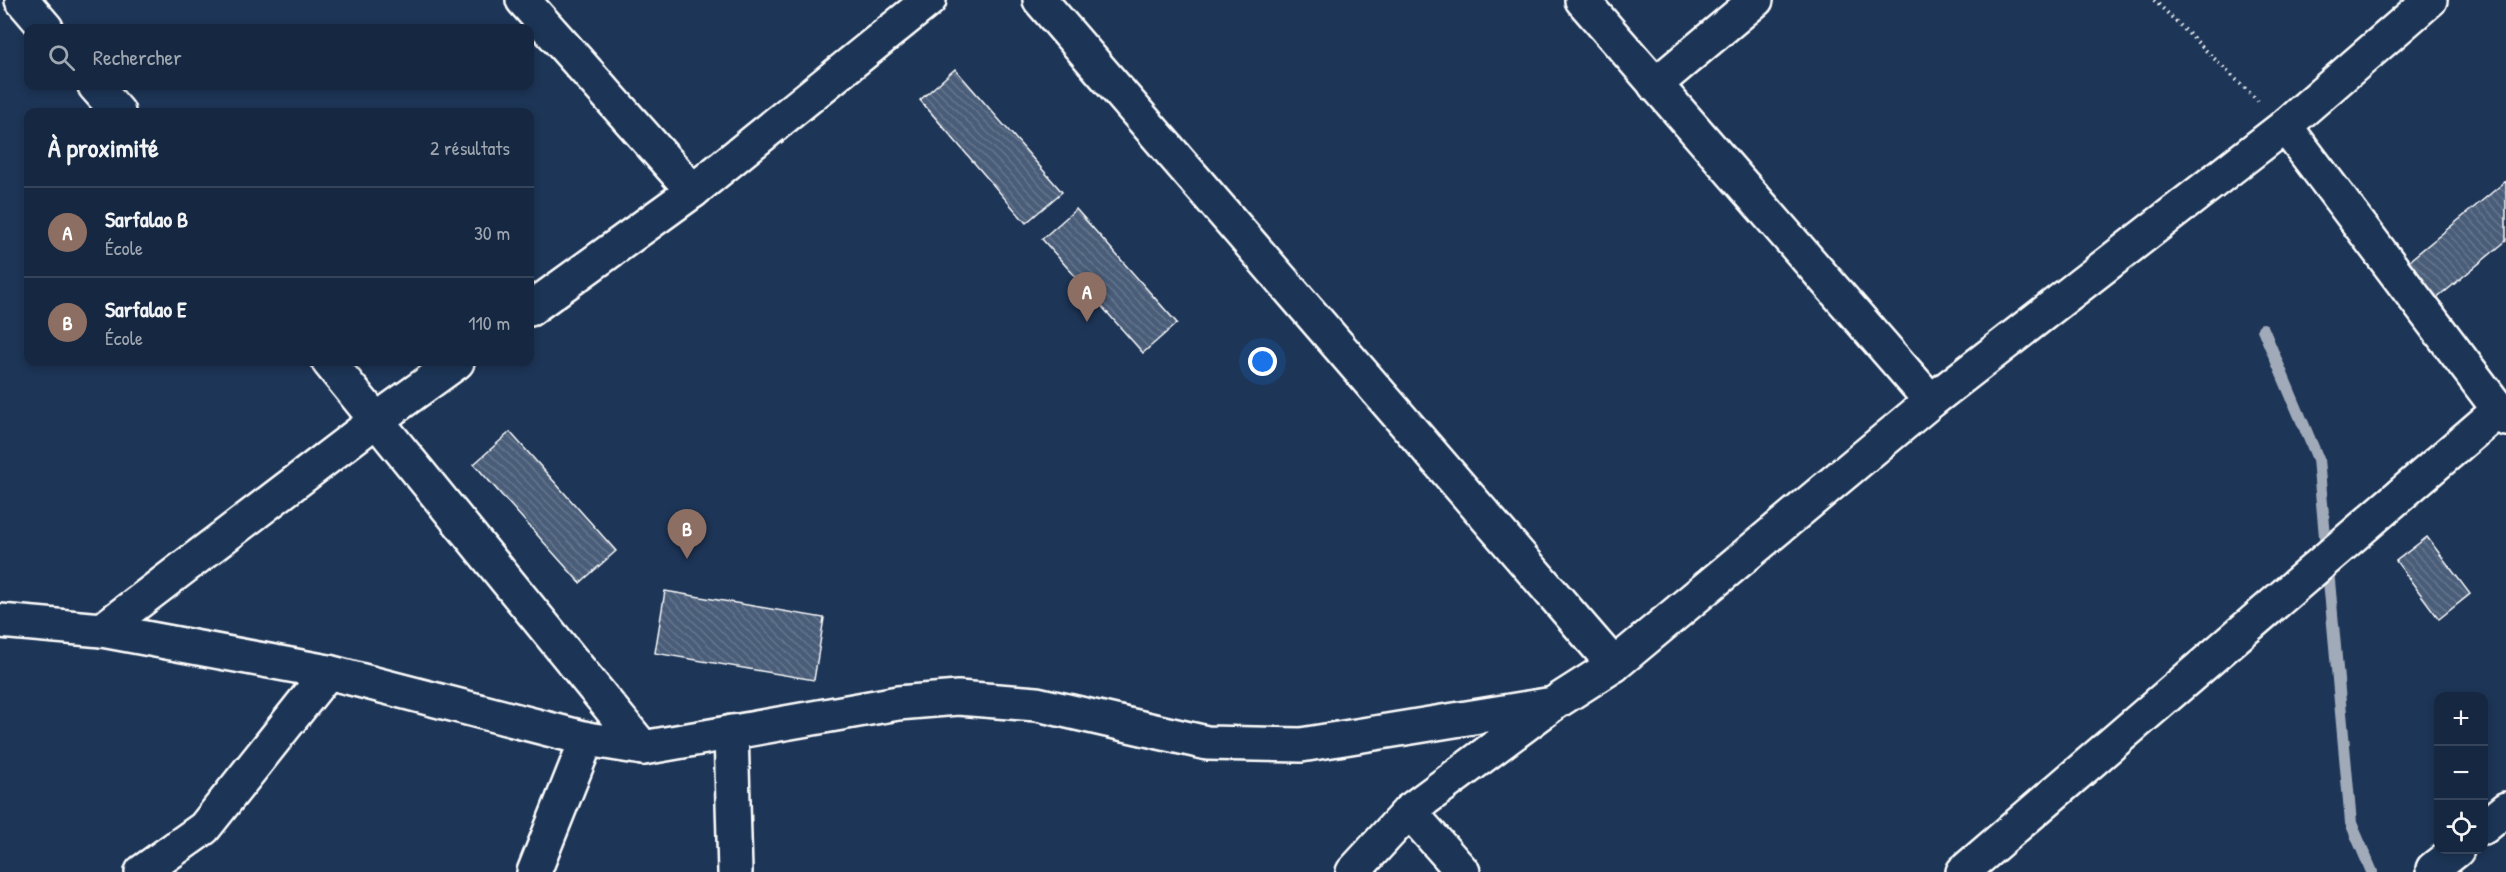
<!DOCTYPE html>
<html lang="fr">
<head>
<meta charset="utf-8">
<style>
	body { margin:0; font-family:"Patrick Hand",sans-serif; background:#1f3048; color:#f1f3f6 }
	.controls { position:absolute; right:18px; bottom:18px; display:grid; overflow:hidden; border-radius:12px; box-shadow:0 3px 9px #0003 }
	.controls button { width:54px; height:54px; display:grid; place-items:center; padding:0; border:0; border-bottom:2px solid #35445a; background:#162841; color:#f1f3f6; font:30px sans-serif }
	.you { position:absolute; left:1263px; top:362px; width:21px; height:21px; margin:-15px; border:4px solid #fff; border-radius:50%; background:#1a73e8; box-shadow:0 0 0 9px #1a73e833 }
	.badge { display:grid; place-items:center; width:39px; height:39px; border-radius:50%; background:#d93025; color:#fff; font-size:20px; font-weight:700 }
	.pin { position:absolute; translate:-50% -50px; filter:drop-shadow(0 2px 3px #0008) }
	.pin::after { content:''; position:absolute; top:32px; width:21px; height:18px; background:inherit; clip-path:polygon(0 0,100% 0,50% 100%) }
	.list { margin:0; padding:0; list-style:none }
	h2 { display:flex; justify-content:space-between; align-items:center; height:78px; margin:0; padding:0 24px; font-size:26px }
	h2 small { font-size:20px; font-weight:400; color:#9ea6b1 }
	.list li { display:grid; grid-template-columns:39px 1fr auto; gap:18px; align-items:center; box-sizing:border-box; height:90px; padding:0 24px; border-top:2px solid #35445a }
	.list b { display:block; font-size:22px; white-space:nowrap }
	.list p { margin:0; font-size:20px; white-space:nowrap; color:#9ea6b1 }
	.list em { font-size:20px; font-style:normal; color:#9ea6b1 }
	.icon { flex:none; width:33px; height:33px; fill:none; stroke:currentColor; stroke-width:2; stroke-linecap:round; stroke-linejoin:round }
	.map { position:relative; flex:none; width:2506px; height:872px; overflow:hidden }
	.search { position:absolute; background:#162841; box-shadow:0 3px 9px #0003; left:24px; top:24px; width:510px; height:66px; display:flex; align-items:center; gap:15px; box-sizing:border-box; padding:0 21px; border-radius:12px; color:#9ea6b1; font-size:22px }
	.panel { position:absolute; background:#162841; box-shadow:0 3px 9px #0003; left:24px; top:108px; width:510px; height:258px; border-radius:12px }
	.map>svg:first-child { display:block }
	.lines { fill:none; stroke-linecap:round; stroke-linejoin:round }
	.stream { stroke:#a0aab8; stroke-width:12 }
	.building { fill:url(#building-back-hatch); stroke:#fff; stroke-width:1.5 }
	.minor-casing { stroke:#fff; stroke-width:38 }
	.path { stroke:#fff; stroke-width:4; stroke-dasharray:1.5 4.5; stroke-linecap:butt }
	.minor { stroke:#1d3557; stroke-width:33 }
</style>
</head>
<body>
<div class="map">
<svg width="2506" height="872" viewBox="0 0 2506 872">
	<defs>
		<pattern id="building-back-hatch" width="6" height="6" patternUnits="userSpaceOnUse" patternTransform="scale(1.5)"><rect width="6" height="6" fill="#4a5d79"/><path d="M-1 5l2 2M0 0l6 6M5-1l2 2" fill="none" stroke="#65758d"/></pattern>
	</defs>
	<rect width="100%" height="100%" fill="#1d3557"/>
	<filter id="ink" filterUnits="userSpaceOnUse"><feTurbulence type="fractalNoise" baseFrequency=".0167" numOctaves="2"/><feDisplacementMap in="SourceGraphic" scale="12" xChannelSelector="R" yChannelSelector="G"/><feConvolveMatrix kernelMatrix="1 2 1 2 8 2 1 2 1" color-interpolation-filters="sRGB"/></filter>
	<g filter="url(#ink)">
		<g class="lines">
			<!-- stream -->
			<path class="stream" d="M 2263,329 L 2318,459 L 2351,823 L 2372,872"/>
		</g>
		<!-- building -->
		<g class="building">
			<path d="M 955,69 L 1062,192 L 1026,223 L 920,100 Z"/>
			<path d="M 2506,181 L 2506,241 L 2435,300 L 2405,264 Z"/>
			<path d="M 1076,209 L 1177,323 L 1143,353 L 1042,239 Z"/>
			<path d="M 510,432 L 616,551 L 580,583 L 474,464 Z"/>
			<path d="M 2427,537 L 2470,594 L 2439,619 L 2396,561 Z"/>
			<path d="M 665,591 L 824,618 L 814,680 L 655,653 Z"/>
		</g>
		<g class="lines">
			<!-- minor casing -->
			<g class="minor-casing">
				<g id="minor">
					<path d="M 22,0 L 46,28"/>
					<path d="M 523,0 L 693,191"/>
					<path d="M 1040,0 L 1614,665"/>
					<path d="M 1582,0 L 1931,401"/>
					<path d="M 1655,85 L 1756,0"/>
					<path d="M 95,86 L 118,112"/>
					<path d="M 2285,126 L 2506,419"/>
					<path d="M 530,309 L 693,191 L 929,0"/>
					<path d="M 329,362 L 643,748"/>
					<path d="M 0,621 L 102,630 L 328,672 L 587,739 L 643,748 L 898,703 L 958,698 L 1037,704 L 1207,743 L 1301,745 L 1553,704 L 1614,665 L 1931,401 L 2285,126 L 2430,0"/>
					<path d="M 102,630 L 378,419 L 457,362"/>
					<path d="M 731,732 L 735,872"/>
					<path d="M 1409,811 L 1463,872"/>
					<path d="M 2484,827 L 2506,809"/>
					<path d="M 2433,869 L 2457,850"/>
					<path d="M 142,872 L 204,828 L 328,672"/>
					<path d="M 534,872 L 587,739"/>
					<path d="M 1353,872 L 1409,811 L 1549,707"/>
					<path d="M 1963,872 L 2499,410"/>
				</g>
			</g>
			<!-- path -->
			<path class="path" d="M 2154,0 L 2258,101"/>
			<!-- minor -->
			<use href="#minor" class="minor"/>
		</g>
	</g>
</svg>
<div class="controls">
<button>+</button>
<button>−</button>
<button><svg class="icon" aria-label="locate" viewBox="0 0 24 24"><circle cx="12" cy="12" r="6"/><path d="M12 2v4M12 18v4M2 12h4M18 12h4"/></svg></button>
</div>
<div class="you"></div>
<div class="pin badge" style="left:1087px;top:322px;background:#8d6e63">A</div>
<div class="pin badge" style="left:687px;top:559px;background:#8d6e63">B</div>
<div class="search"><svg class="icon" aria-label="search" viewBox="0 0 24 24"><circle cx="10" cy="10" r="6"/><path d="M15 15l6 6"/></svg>Rechercher</div>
<section class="panel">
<h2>À proximité<small>2 résultats</small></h2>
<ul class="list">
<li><span class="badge" style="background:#8d6e63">A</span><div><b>Sarfalao B</b><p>École</p></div><em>30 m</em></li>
<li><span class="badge" style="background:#8d6e63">B</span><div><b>Sarfalao E</b><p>École</p></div><em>110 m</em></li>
</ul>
</section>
</div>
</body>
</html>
